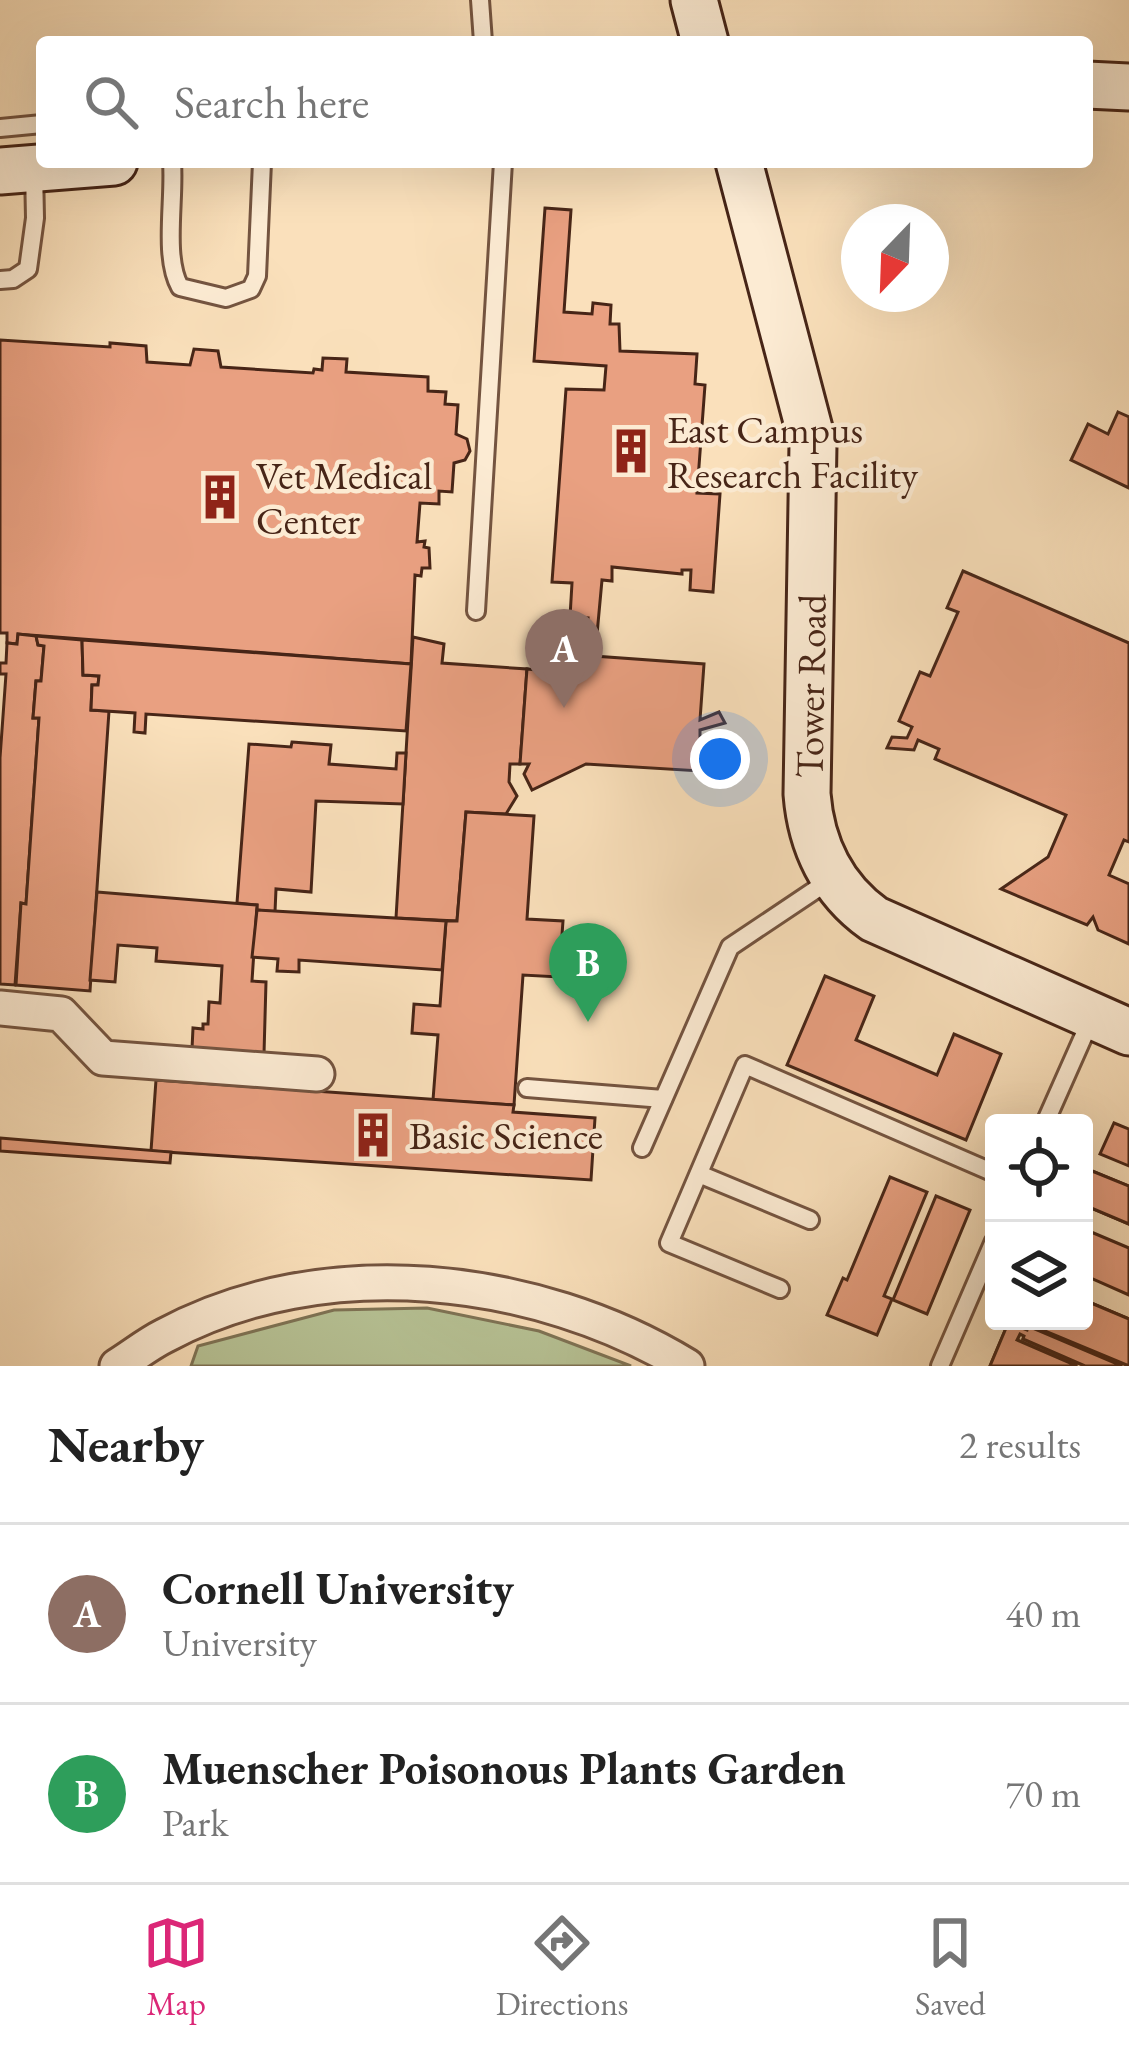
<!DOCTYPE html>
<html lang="en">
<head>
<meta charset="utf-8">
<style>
	body { margin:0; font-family:"EB Garamond",serif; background:#f2f2f2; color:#222 }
	.controls { position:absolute; right:36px; bottom:36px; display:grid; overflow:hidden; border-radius:12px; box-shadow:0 12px 48px #0002 }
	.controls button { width:108px; height:108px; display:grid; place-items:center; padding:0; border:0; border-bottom:3px solid #e0e0e0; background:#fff; color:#222; font:60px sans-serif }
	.compass { position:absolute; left:841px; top:204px; width:108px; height:108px; border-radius:50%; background:#fff; box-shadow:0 12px 48px #0002; rotate:203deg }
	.you { position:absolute; left:720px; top:759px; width:42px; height:42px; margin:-30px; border:9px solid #fff; border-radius:50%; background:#1a73e8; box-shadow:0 0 0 18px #1a73e833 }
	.badge { display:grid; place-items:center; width:78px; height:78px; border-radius:50%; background:#db2777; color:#fff; font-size:39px; font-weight:700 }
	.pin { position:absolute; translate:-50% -99px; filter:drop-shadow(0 3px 6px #0008) }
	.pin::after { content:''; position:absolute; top:63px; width:42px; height:36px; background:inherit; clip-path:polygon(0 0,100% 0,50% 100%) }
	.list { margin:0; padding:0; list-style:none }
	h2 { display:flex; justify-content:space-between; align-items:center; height:156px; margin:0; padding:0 48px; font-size:51px }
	h2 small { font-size:39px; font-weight:400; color:#767676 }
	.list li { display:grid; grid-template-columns:78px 1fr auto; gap:36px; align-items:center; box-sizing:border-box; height:180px; padding:0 48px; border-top:3px solid #e0e0e0 }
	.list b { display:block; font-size:45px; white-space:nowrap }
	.list p { margin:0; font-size:39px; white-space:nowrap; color:#767676 }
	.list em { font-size:39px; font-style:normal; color:#767676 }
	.icon { flex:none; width:66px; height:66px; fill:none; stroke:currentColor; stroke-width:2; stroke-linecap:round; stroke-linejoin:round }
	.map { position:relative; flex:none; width:1129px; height:1366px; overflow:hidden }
	.search { position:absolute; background:#fff; box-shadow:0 12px 48px #0002; left:36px; right:36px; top:36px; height:132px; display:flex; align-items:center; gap:30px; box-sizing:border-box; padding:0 42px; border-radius:12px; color:#767676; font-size:45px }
	.sheet { height:516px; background:#fff }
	nav { display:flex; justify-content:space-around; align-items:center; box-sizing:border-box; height:168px; border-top:3px solid #e0e0e0; background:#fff; font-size:33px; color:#767676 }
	nav a { display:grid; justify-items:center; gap:6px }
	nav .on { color:#db2777 }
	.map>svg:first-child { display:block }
	.green { fill:#b7c396; stroke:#7f7456; stroke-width:3 }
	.building { fill:#e9a081; stroke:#472517; stroke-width:3 }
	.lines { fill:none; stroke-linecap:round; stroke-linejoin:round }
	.lane-casing { stroke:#745440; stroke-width:22 }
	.street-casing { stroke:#745440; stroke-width:39 }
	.secondary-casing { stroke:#472517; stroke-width:51 }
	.lane { stroke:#fcebd3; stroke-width:16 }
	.street { stroke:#fcebd3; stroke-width:33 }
	.secondary { stroke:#fcebd3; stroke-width:45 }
	.labels { text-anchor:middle; stroke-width:9; stroke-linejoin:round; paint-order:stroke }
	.poi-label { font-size:39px; fill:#472517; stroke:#fcebd3; text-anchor:start }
	.street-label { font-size:39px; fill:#472517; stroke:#fcebd3 }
</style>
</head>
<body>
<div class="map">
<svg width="1129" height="1366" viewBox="0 0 1129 1366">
	<rect width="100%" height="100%" fill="#fae0bb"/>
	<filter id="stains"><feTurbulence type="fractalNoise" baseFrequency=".00167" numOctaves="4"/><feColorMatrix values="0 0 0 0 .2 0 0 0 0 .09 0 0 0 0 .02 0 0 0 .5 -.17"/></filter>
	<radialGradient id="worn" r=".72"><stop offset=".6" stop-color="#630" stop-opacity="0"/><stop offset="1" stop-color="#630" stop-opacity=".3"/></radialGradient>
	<!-- green -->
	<path class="green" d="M 427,1308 L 539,1331 L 631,1366 L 191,1366 L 198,1346 L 334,1310 Z"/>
	<!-- building -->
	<g class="building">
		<path d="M 545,208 L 571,210 L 564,312 L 592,314 L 593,303 L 611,305 L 610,324 L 619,324 L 620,351 L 697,354 L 695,384 L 705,385 L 697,493 L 720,494 L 713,592 L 690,590 L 691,570 L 682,570 L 682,574 L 612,567 L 612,581 L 602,580 L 595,656 L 585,655 L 588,618 L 570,617 L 572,583 L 552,582 L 566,389 L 604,390 L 606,366 L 534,361 Z"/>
		<path d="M 0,340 L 110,347 L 110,343 L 146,346 L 147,362 L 190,365 L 194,349 L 218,351 L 221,367 L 313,373 L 314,369 L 322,370 L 323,358 L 347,359 L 346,372 L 428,377 L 428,391 L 446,392 L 445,404 L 458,405 L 456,434 L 467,439 L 470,451 L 465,460 L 454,463 L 452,492 L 439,491 L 439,504 L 420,503 L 417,542 L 425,541 L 424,547 L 429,548 L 430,568 L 422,568 L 421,576 L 415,575 L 411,664 L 18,634 L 17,644 L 7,643 L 7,633 L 0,633 Z"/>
		<path d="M 1118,412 L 1129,417 L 1129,488 L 1071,460 L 1088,424 L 1108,434 Z"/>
		<path d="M 963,571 L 1129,643 L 1129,842 L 1124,840 L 1109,875 L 1129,884 L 1129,944 L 1098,930 L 1093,917 L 1087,925 L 1001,889 L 1048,857 L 1066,815 L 935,759 L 939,749 L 918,740 L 914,750 L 887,748 L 892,737 L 907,738 L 912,727 L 899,721 L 920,672 L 930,676 L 958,612 L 947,608 Z"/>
		<path d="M 18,634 L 36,636 L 38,645 L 44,646 L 41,681 L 36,681 L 33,718 L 39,718 L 26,904 L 21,903 L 15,985 L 0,984 L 0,758 L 6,674 L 0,674 L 0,663 L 6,663 L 7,643 L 17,644 Z"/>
		<path d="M 36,636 L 82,640 L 83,675 L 99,676 L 98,685 L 92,685 L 91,710 L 109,711 L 90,991 L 16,985 L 21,903 L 26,904 L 39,718 L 33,718 L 36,681 L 41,681 L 44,646 L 38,645 Z"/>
		<path d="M 413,637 L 444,644 L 442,663 L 527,669 L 520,764 L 510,764 L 509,782 L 517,796 L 506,814 L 466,812 L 457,921 L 396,918 Z"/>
		<path d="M 82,640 L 411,664 L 406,731 L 146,714 L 145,733 L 134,732 L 135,713 L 91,710 L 92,685 L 98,685 L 99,676 L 83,675 Z"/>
		<path d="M 538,652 L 704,664 L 700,720 L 719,712 L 725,723 L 700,730 L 700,771 L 586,764 L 532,790 L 524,774 L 529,764 L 520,764 L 527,669 L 538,670 Z"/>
		<path d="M 292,742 L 331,745 L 329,764 L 396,769 L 397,753 L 406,753 L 403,804 L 316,801 L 311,892 L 276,889 L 275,912 L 257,910 L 257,905 L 237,903 L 249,744 L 291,747 Z"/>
		<path d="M 466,812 L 534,816 L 527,919 L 563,921 L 559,977 L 523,975 L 514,1105 L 433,1100 L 438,1035 L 412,1033 L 414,1004 L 440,1006 L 446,921 L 457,921 Z"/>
		<path d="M 97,892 L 257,905 L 252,981 L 266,982 L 264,1054 L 192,1049 L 193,1028 L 203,1029 L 203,1024 L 208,1024 L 209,1002 L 220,1003 L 222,966 L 156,961 L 157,948 L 118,945 L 115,982 L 90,980 Z"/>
		<path d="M 257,910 L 446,921 L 442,970 L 299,960 L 299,972 L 277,971 L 278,959 L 252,957 Z"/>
		<path d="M 825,976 L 874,996 L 856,1040 L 937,1075 L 954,1034 L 1001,1054 L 966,1140 L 787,1065 Z"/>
		<path d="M 156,1080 L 514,1105 L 513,1112 L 595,1118 L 591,1180 L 151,1151 Z"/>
		<path d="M 1114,1123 L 1129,1129 L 1129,1166 L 1100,1154 Z"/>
		<path d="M 0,1138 L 171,1152 L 170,1163 L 0,1151 Z"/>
		<path d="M 1092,1171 L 1129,1186 L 1129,1224 L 1084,1205 L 1084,1191 Z"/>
		<path d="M 1092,1171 L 1129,1186 L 1129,1224 L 1084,1205 L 1084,1191 Z"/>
		<path d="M 890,1177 L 927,1192 L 884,1296 L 892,1299 L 877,1335 L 827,1315 L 843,1278 L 847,1280 Z"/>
		<path d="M 936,1196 L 970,1210 L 927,1314 L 893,1300 Z"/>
		<path d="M 1084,1229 L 1129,1248 L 1129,1295 L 1084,1275 Z"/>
		<path d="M 1084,1300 L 1129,1319 L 1129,1366 L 1026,1323 L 1022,1328 L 1027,1330 L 1028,1326 L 1122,1366 L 1085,1366 L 1023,1339 L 1024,1336 L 1020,1334 L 1017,1340 L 1077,1366 L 990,1366 L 1009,1321 L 1084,1321 Z"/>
		<path d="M 1084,1300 L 1129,1319 L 1129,1366 L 1026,1323 L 1022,1328 L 1027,1330 L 1028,1326 L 1122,1366 L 1085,1366 L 1023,1339 L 1024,1336 L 1020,1334 L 1017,1340 L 1077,1366 L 990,1366 L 1009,1321 L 1084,1321 Z"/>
	</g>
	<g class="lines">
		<!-- lane casing -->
		<g class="lane-casing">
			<g id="lane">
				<path d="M 480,0 L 483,42"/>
				<path d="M 0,128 L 42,124"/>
				<path d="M 172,162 C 175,199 163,257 180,287 L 226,298 L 251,289 L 257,276 L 262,162"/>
				<path d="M 0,280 L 13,279 L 28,269 L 35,218 L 34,169"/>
				<path d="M 476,611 L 503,162"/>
				<path d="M 527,1088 L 663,1099"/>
				<path d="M 1045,1123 L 1092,1017"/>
				<path d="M 642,1148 L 730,947 L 830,880"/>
				<path d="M 699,1174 L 810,1220"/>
				<path d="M 780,1289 L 669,1243 L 745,1065 L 994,1173"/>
				<path d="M 940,1366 L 994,1241"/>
			</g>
		</g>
		<!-- street casing -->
		<g class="street-casing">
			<g id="street">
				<path d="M 0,1008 L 61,1014 L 103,1058 L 317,1074"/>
				<path d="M 117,1366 C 133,1356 148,1344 164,1336 C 323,1250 536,1274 687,1366"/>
			</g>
		</g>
		<!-- secondary casing -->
		<g class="secondary-casing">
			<g id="secondary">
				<path d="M 694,0 L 705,42"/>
				<path d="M 1087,85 L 1129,87"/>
				<path d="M 739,162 L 813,444 L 807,794 C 811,845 832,889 874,919 L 1129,1032"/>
				<path d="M 0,171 L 114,162"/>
			</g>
		</g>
		<!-- lane -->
		<use href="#lane" class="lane"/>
		<!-- street -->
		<use href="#street" class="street"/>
		<!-- secondary -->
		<use href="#secondary" class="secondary"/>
	</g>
	<!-- icons -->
	<defs>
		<g id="building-bare" transform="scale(3.6)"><path d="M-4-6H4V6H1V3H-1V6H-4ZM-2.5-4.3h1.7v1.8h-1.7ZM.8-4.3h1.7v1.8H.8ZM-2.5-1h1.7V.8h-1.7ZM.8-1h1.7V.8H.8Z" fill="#8f2418" stroke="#fcebd3" stroke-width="2.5" paint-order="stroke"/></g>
	</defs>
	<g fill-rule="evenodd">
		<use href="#building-bare" x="631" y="451"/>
		<use href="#building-bare" x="220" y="497"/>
		<use href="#building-bare" x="373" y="1135"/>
	</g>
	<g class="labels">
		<!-- poi labels -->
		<g class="poi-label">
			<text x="667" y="443">East Campus<tspan x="667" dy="45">Research Facility</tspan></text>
			<text x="256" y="489">Vet Medical<tspan x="256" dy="45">Center</tspan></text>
			<text x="409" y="1149">Basic Science</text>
		</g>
		<!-- street labels -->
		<g class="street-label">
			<text transform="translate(810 686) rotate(-89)" y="14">Tower Road</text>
		</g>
	</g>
	<rect width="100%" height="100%" filter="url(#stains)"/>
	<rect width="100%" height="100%" fill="url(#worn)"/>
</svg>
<div class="controls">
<button><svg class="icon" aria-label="locate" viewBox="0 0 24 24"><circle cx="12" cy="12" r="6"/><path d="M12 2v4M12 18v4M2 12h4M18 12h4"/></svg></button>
<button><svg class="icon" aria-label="layers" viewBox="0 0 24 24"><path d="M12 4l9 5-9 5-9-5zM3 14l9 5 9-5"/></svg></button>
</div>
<svg class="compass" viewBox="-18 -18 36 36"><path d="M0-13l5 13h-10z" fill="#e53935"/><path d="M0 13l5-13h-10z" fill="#767676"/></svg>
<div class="you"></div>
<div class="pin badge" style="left:564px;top:708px;background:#8d6e63">A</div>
<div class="pin badge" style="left:588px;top:1022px;background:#2e9e5b">B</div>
<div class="search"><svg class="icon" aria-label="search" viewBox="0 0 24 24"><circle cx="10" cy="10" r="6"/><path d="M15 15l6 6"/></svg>Search here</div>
</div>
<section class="sheet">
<h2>Nearby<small>2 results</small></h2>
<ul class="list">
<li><span class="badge" style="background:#8d6e63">A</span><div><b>Cornell University</b><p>University</p></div><em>40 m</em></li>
<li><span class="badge" style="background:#2e9e5b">B</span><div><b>Muenscher Poisonous Plants Garden</b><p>Park</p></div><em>70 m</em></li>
</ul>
</section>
<nav>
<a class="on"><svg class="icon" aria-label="map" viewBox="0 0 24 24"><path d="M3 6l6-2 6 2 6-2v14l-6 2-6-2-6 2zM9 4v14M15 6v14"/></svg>Map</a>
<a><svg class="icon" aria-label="directions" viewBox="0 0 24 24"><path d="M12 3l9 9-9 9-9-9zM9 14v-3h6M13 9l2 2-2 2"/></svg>Directions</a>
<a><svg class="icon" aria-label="saved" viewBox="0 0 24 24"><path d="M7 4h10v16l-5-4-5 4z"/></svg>Saved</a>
</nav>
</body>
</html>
